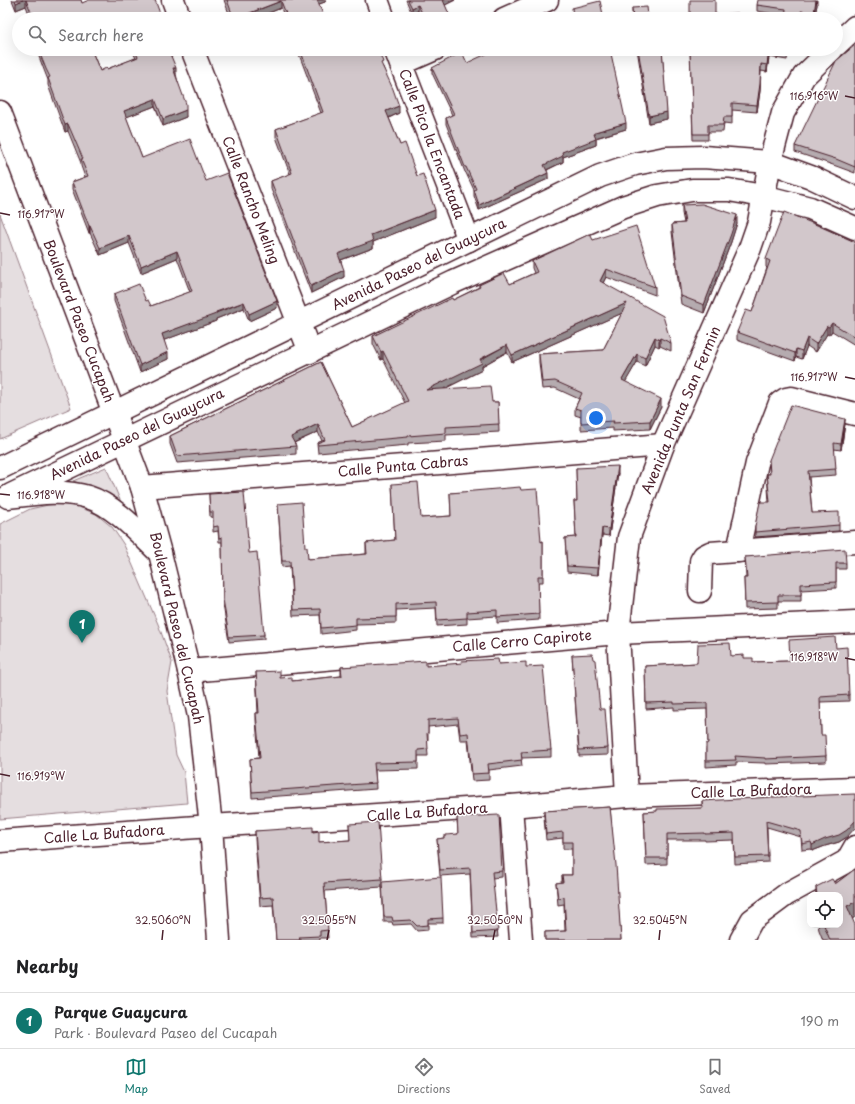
<!DOCTYPE html>
<html lang="en">
<head>
<meta charset="utf-8">
<style>
	body { margin:0; font-family:"Playpen Sans",sans-serif; background:#f6f6f6; color:#202124 }
	.controls { position:absolute; right:12px; bottom:12px; display:grid; overflow:hidden; border-radius:8px; box-shadow:0 4px 16px #0002 }
	.controls button { width:36px; height:36px; display:grid; place-items:center; padding:0; border:0; border-bottom:1px solid #e0e0e0; background:#fff; color:#202124; font:20px sans-serif }
	.you { position:absolute; left:596px; top:418px; width:14px; height:14px; margin:-10px; border:3px solid #fff; border-radius:50%; background:#1a73e8; box-shadow:0 0 0 6px #1a73e833 }
	.badge { display:grid; place-items:center; width:26px; height:26px; border-radius:50%; background:#0f766e; color:#fff; font-size:13px; font-weight:700 }
	.pin { position:absolute; translate:-50% -33px; filter:drop-shadow(0 1px 2px #0008) }
	.pin::after { content:''; position:absolute; top:21px; width:14px; height:12px; background:inherit; clip-path:polygon(0 0,100% 0,50% 100%) }
	.list { margin:0; padding:0; list-style:none }
	h2 { display:flex; justify-content:space-between; align-items:center; height:52px; margin:0; padding:0 16px; font-size:17px }
	h2 small { font-size:13px; font-weight:400; color:#757577 }
	.list li { display:grid; grid-template-columns:26px 1fr auto; gap:12px; align-items:center; box-sizing:border-box; height:56px; padding:0 16px; border-top:1px solid #e0e0e0 }
	.list b { display:block; font-size:15px; white-space:nowrap }
	.list p { margin:0; font-size:13px; white-space:nowrap; color:#757577 }
	.list em { font-size:13px; font-style:normal; color:#757577 }
	.icon { flex:none; width:22px; height:22px; fill:none; stroke:currentColor; stroke-width:2; stroke-linecap:round; stroke-linejoin:round }
	.map { position:relative; flex:none; width:855px; height:940px; overflow:hidden }
	.search { position:absolute; background:#fff; box-shadow:0 4px 16px #0002; left:12px; right:12px; top:12px; height:44px; display:flex; align-items:center; gap:10px; box-sizing:border-box; padding:0 14px; border-radius:22px; color:#757577; font-size:15px }
	.sheet { height:108px; background:#fff }
	nav { display:flex; justify-content:space-around; align-items:center; box-sizing:border-box; height:56px; border-top:1px solid #e0e0e0; background:#fff; font-size:11px; color:#757577 }
	nav a { display:grid; justify-items:center; gap:2px }
	nav .on { color:#0f766e }
	.map>svg:first-child { display:block }
	.green { fill:#e5dee0; stroke:#987e86 }
	.lines { fill:none; stroke-linecap:round; stroke-linejoin:round }
	.minor-casing { stroke:#4a1f2b; stroke-width:25 }
	.secondary-casing { stroke:#4a1f2b; stroke-width:25 }
	.primary-casing { stroke:#4a1f2b; stroke-width:25 }
	.minor { stroke:#fff; stroke-width:22 }
	.secondary { stroke:#fff; stroke-width:22 }
	.primary { stroke:#fff; stroke-width:22 }
	.wall { fill:#b5abaf; stroke:#4a1f2b }
	.shaded-wall { fill:#938b8e; stroke:#4a1f2b }
	.building { fill:#d2c7cb; stroke:#4a1f2b }
	.ticks { fill:none; stroke:#4a1f2b; stroke-width:1.5 }
	.labels { text-anchor:middle; stroke-width:3; stroke-linejoin:round; paint-order:stroke }
	.street-label { font-size:14px; fill:#4a1f2b; stroke:#fff }
	.ticks-label { font-size:10px; text-anchor:middle; fill:#4a1f2b; stroke:#fff; stroke-width:3; stroke-linejoin:round; paint-order:stroke }
</style>
</head>
<body>
<div class="map">
<svg width="855" height="940" viewBox="0 0 855 940">
	<rect width="100%" height="100%" fill="#fff"/>
	<filter id="ink" filterUnits="userSpaceOnUse"><feTurbulence type="fractalNoise" baseFrequency=".025" numOctaves="2"/><feDisplacementMap in="SourceGraphic" scale="8" xChannelSelector="R" yChannelSelector="G"/><feConvolveMatrix kernelMatrix="1 2 1 2 8 2 1 2 1" color-interpolation-filters="sRGB"/></filter>
	<g filter="url(#ink)">
		<!-- green -->
		<g class="green">
			<path d="M 0,214 L 71,408 L 0,439 Z"/>
			<path d="M 106,467 L 123,507 L 106,493 L 89,486 L 73,481 Z"/>
			<path d="M 63,504 L 79,507 L 96,514 L 112,527 L 124,545 L 158,624 L 172,662 L 167,691 L 176,755 L 184,772 L 187,803 L 0,819 L 0,524 L 30,509 L 48,505 Z"/>
		</g>
		<g class="lines">
			<!-- minor casing -->
			<g class="minor-casing">
				<g id="minor">
					<path d="M 173,0 L 180,19"/>
					<path d="M 377,0 L 384,19"/>
					<path d="M 504,19 L 547,0"/>
					<path d="M 836,45 L 855,27"/>
					<path d="M 192,49 L 310,352"/>
					<path d="M 395,49 L 469,240"/>
					<path d="M 401,64 L 435,49"/>
					<path d="M 142,487 L 663,445"/>
					<path d="M 738,551 L 757,463 L 780,403 L 786,399 L 791,398 L 855,414"/>
					<path d="M 700,591 L 701,561 L 704,556 L 710,553 L 855,542"/>
					<path d="M 189,671 L 618,633 L 855,622"/>
					<path d="M 627,796 L 618,633 L 629,537 L 663,445 L 750,248 L 759,222 L 770,162 L 783,113 L 804,76 L 832,49"/>
					<path d="M 511,806 L 521,940"/>
					<path d="M 0,841 L 211,826 L 511,806 L 627,796 L 855,788"/>
					<path d="M 741,940 L 752,920 L 787,894 L 847,861 L 855,847"/>
				</g>
			</g>
			<!-- secondary casing -->
			<g class="secondary-casing">
				<g id="secondary">
					<path d="M 0,468 L 600,176 L 635,164 L 666,158 L 703,157 L 730,159 L 770,162 L 811,177 L 855,198"/>
					<path d="M 11,495 L 454,282 L 623,207 L 657,196 L 692,190 L 729,190 L 763,196 L 810,208 L 855,228"/>
				</g>
			</g>
			<!-- primary casing -->
			<g class="primary-casing">
				<g id="primary">
					<path d="M 0,112 L 142,487 L 160,553 L 189,671 L 199,716 L 211,826 L 219,940"/>
					<path d="M 8,497 C 33,494 62,489 88,497 C 114,505 140,534 160,553"/>
				</g>
			</g>
			<!-- minor -->
			<use href="#minor" class="minor"/>
			<!-- secondary -->
			<use href="#secondary" class="secondary"/>
			<!-- primary -->
			<use href="#primary" class="primary"/>
		</g>
		<!-- wall -->
		<g class="wall">
			<path d="M 12,0 L 81,0 L 82,3 L 162,19 L 31,19 L 26,6 L 16,10 Z"/>
			<path d="M 224,0 L 326,0 L 325,2 L 319,4 L 325,19 L 285,19 L 281,8 L 254,19 L 231,19 Z"/>
			<path d="M 406,0 L 455,0 L 445,5 L 449,19 L 422,19 L 418,11 L 412,14 Z"/>
			<path d="M 817,0 L 817,5 L 814,19 L 801,18 L 800,19 L 785,19 L 785,16 L 757,11 L 757,5 Z"/>
			<path d="M 632,8 L 648,16 L 659,19 L 632,19 Z"/>
			<path d="M 855,45 L 855,173 L 836,166 L 795,152 L 795,146 Z"/>
			<path d="M 36,49 L 91,49 L 100,71 L 107,69 L 136,58 L 131,49 L 176,49 L 169,52 L 176,74 L 186,117 L 163,126 L 155,106 L 126,117 L 142,158 L 206,181 L 277,308 L 249,321 L 244,308 L 216,319 L 216,321 L 164,340 L 168,359 L 140,372 L 114,301 L 114,294 L 146,301 L 151,306 L 190,292 L 177,258 L 141,273 L 129,243 L 100,255 L 90,233 L 89,233 L 72,189 L 72,182 L 85,177 L 81,166 L 81,163 L 68,131 L 65,132 L 48,85 L 48,80 L 46,75 Z"/>
			<path d="M 297,49 L 344,49 L 346,53 L 383,67 L 399,113 L 389,118 L 400,145 L 417,176 L 435,217 L 373,242 L 373,248 L 341,260 L 344,277 L 311,293 L 271,189 L 271,181 L 290,174 L 276,137 L 276,129 L 321,113 Z"/>
			<path d="M 637,49 L 662,49 L 667,119 L 649,123 Z"/>
			<path d="M 690,49 L 796,49 L 795,54 L 788,53 L 787,60 L 769,57 L 767,72 L 761,71 L 760,91 L 757,112 L 732,110 L 732,124 L 724,123 L 723,132 L 708,132 L 708,140 L 693,140 Z"/>
			<path d="M 467,63 L 626,129 L 596,138 L 596,145 L 563,157 L 563,162 L 547,170 L 548,179 L 479,210 L 474,196 L 474,190 L 466,173 L 465,172 L 446,124 L 446,118 L 452,115 L 432,73 L 432,68 Z"/>
			<path d="M 682,205 L 737,223 L 731,242 L 704,313 L 681,304 L 672,232 L 672,224 L 684,223 L 682,213 Z"/>
			<path d="M 593,240 L 655,287 L 655,295 L 606,277 L 603,283 L 671,343 L 671,351 L 660,346 L 659,347 L 655,345 L 645,366 L 637,362 L 625,382 L 661,407 L 650,429 L 613,431 L 613,428 L 581,430 L 581,417 L 575,415 L 575,408 L 579,399 L 555,388 L 542,389 L 539,362 L 539,354 L 603,350 L 622,313 L 512,362 L 507,352 L 482,366 L 482,370 L 444,389 L 492,402 L 498,402 L 499,432 L 446,435 L 446,441 L 408,443 L 408,445 L 318,453 L 317,443 L 322,441 L 318,432 L 294,443 L 296,446 L 296,454 L 177,463 L 170,444 L 170,436 L 321,362 L 352,427 L 405,403 L 383,359 L 381,360 L 373,344 L 373,336 L 453,300 L 479,287 L 479,285 L 510,284 L 534,273 L 532,268 L 532,261 Z"/>
			<path d="M 855,242 L 855,345 L 832,331 L 829,335 L 827,334 L 816,352 L 807,346 L 802,359 L 796,357 L 795,361 L 737,340 L 737,332 L 752,312 L 767,268 L 766,267 L 766,259 Z"/>
			<path d="M 845,424 L 841,450 L 834,449 L 836,475 L 809,477 L 812,513 L 839,525 L 839,531 L 755,537 L 755,526 L 769,502 L 767,474 L 770,474 L 769,460 Z"/>
			<path d="M 576,468 L 618,473 L 609,536 L 602,535 L 598,575 L 567,572 L 565,538 L 576,537 L 574,501 L 577,501 Z"/>
			<path d="M 392,484 L 421,518 L 451,516 L 450,493 L 521,490 L 541,542 L 543,541 L 543,582 L 538,582 L 539,620 L 497,623 L 497,616 L 467,618 L 467,624 L 437,626 L 436,608 L 396,610 L 396,623 L 356,624 L 356,630 L 321,634 L 320,615 L 293,616 L 290,566 L 282,567 L 278,504 L 305,547 L 308,559 L 366,554 L 366,543 L 395,540 Z"/>
			<path d="M 209,494 L 249,553 L 264,635 L 264,639 L 229,642 L 223,604 L 222,542 L 219,542 L 218,531 L 213,532 L 213,517 L 210,517 Z"/>
			<path d="M 745,557 L 846,563 L 846,569 L 836,569 L 836,588 L 801,590 L 801,601 L 778,601 L 778,608 L 745,609 L 744,578 L 746,578 Z"/>
			<path d="M 836,648 L 849,695 L 849,701 L 820,702 L 821,735 L 826,756 L 826,762 L 765,764 L 765,763 L 736,762 L 736,765 L 706,767 L 706,749 L 708,743 L 707,709 L 674,710 L 674,707 L 646,709 L 645,666 L 697,663 L 731,656 L 744,658 L 753,662 L 790,661 Z"/>
			<path d="M 572,655 L 600,709 L 608,748 L 608,755 L 579,756 Z"/>
			<path d="M 499,664 L 526,667 L 551,750 L 551,757 L 521,758 L 522,766 L 489,770 L 489,780 L 472,781 L 468,740 L 460,740 L 458,724 L 428,727 L 428,740 L 427,740 L 428,756 L 418,756 L 418,769 L 375,770 L 376,789 L 252,798 L 250,759 L 259,758 L 256,720 L 256,713 L 258,713 L 256,672 L 292,681 L 341,676 L 341,667 L 426,666 Z"/>
			<path d="M 702,801 L 847,837 L 839,842 L 825,846 L 812,851 L 811,849 L 802,850 L 801,837 L 767,827 L 768,862 L 735,864 L 734,840 L 705,841 L 705,840 L 667,840 L 667,864 L 646,865 L 644,812 L 702,808 Z"/>
			<path d="M 610,807 L 621,940 L 545,940 L 545,932 L 565,931 L 564,904 L 558,905 L 556,883 L 562,882 L 562,875 L 572,875 L 572,849 L 563,849 L 563,838 L 546,840 L 544,817 L 544,811 Z"/>
			<path d="M 457,817 L 502,871 L 502,877 L 492,878 L 498,937 L 473,938 L 470,874 L 440,876 L 437,839 L 444,838 L 458,834 Z"/>
			<path d="M 349,824 L 382,879 L 382,887 L 325,891 L 328,938 L 320,938 L 320,940 L 276,940 L 273,905 L 260,906 L 255,839 L 255,831 L 313,832 L 319,842 L 350,840 Z"/>
			<path d="M 855,869 L 855,917 L 852,919 L 855,940 L 823,940 L 819,930 L 818,925 L 840,925 L 840,895 L 816,895 L 816,887 L 835,884 Z"/>
			<path d="M 382,887 L 443,918 L 443,923 L 428,923 L 428,930 L 417,931 L 411,924 L 393,925 L 392,922 L 384,922 Z"/>
		</g>
		<!-- shaded-wall -->
		<g class="shaded-wall">
			<path d="M 23,0 L 26,0 L 26,6 L 16,10 L 16,3 Z"/>
			<path d="M 316,0 L 326,0 L 325,2 L 316,5 Z"/>
			<path d="M 443,0 L 455,0 L 443,6 Z"/>
			<path d="M 816,0 L 817,5 L 814,19 L 814,13 Z"/>
			<path d="M 281,1 L 281,8 L 254,19 L 235,19 Z"/>
			<path d="M 418,5 L 418,11 L 412,14 L 412,8 Z"/>
			<path d="M 449,14 L 449,19 L 438,19 Z"/>
			<path d="M 116,15 L 116,19 L 107,19 Z"/>
			<path d="M 167,49 L 176,49 L 167,53 Z"/>
			<path d="M 769,50 L 769,57 L 767,72 L 767,65 Z"/>
			<path d="M 761,64 L 760,91 L 757,112 L 757,105 Z"/>
			<path d="M 173,68 L 176,68 L 176,74 L 173,75 Z"/>
			<path d="M 155,99 L 155,106 L 124,118 L 124,111 Z"/>
			<path d="M 399,106 L 399,113 L 386,119 L 386,111 Z"/>
			<path d="M 186,110 L 186,117 L 163,126 L 163,119 Z"/>
			<path d="M 667,112 L 667,119 L 649,123 L 649,116 Z"/>
			<path d="M 626,123 L 626,129 L 595,138 L 596,139 L 596,145 L 563,157 L 563,162 L 544,171 L 544,165 L 562,152 L 595,132 Z"/>
			<path d="M 68,124 L 68,131 L 65,132 L 65,125 Z"/>
			<path d="M 548,173 L 548,179 L 479,210 L 479,205 Z"/>
			<path d="M 435,210 L 435,217 L 373,242 L 373,248 L 338,261 L 338,254 L 371,235 Z"/>
			<path d="M 737,215 L 737,223 L 731,242 L 704,313 L 704,305 Z"/>
			<rect x="89" y="226" width="1" height="7"/>
			<path d="M 129,236 L 129,243 L 100,255 L 100,248 Z"/>
			<path d="M 177,251 L 177,258 L 141,273 L 141,266 Z"/>
			<path d="M 606,269 L 606,277 L 600,289 L 600,281 Z"/>
			<path d="M 344,270 L 344,277 L 311,293 L 311,286 Z"/>
			<path d="M 277,301 L 277,308 L 249,321 L 249,314 Z"/>
			<path d="M 244,302 L 244,308 L 216,319 L 216,321 L 162,341 L 162,334 Z"/>
			<path d="M 627,303 L 627,311 L 512,362 L 512,355 Z"/>
			<path d="M 832,323 L 832,331 L 829,335 L 829,327 Z"/>
			<path d="M 827,326 L 827,334 L 816,352 L 816,344 Z"/>
			<path d="M 655,337 L 655,345 L 645,366 L 645,358 Z"/>
			<path d="M 660,338 L 660,346 L 659,347 L 659,340 Z"/>
			<path d="M 807,338 L 807,346 L 802,359 L 802,351 Z"/>
			<path d="M 507,345 L 507,352 L 482,366 L 482,370 L 426,398 L 426,390 Z"/>
			<path d="M 796,349 L 796,357 L 795,361 L 795,353 Z"/>
			<path d="M 383,351 L 383,359 L 381,360 L 381,352 Z"/>
			<path d="M 168,352 L 168,359 L 140,372 L 140,365 Z"/>
			<path d="M 637,354 L 637,362 L 622,388 L 622,380 Z"/>
			<path d="M 661,399 L 661,407 L 650,429 L 650,421 Z"/>
			<path d="M 845,419 L 845,424 L 841,450 L 841,444 Z"/>
			<path d="M 318,424 L 318,432 L 291,444 L 291,437 Z"/>
			<path d="M 618,466 L 618,473 L 609,536 L 609,529 Z"/>
			<path d="M 602,528 L 602,535 L 598,575 L 598,568 Z"/>
			<path d="M 855,821 L 855,828 L 847,837 L 839,842 L 825,846 L 812,851 L 812,845 Z"/>
			<path d="M 855,902 L 855,917 L 847,922 L 847,906 Z"/>
		</g>
		<!-- building -->
		<g class="building">
			<path d="M 15,0 L 23,0 L 16,3 Z"/>
			<path d="M 26,0 L 81,0 L 82,3 L 89,0 L 155,0 L 162,19 L 117,19 L 116,15 L 107,19 L 34,19 Z"/>
			<path d="M 227,0 L 317,0 L 325,19 L 288,19 L 281,1 L 234,19 Z"/>
			<path d="M 408,0 L 443,0 L 449,14 L 438,19 L 425,19 L 418,5 L 412,8 Z"/>
			<path d="M 690,0 L 715,0 L 715,14 L 738,13 L 738,19 L 690,19 Z"/>
			<path d="M 758,0 L 816,0 L 814,13 L 801,11 L 799,19 L 785,19 L 786,9 L 757,5 Z"/>
			<path d="M 600,1 L 604,19 L 573,19 L 572,8 Z"/>
			<path d="M 647,7 L 648,16 L 659,15 L 659,19 L 633,19 L 632,8 Z"/>
			<path d="M 855,45 L 855,167 L 836,159 L 795,146 L 836,61 Z"/>
			<path d="M 38,49 L 91,49 L 100,71 L 106,68 L 107,69 L 138,57 L 134,49 L 168,49 L 176,68 L 173,68 L 186,104 L 186,110 L 163,119 L 155,99 L 124,111 L 142,158 L 190,139 L 206,181 L 227,173 L 277,301 L 249,314 L 244,302 L 216,312 L 216,314 L 162,334 L 168,352 L 140,365 L 114,294 L 139,284 L 146,301 L 148,300 L 151,306 L 192,291 L 177,251 L 141,266 L 129,236 L 100,248 L 90,226 L 89,226 L 72,182 L 88,176 L 81,159 L 83,159 L 68,124 L 65,125 L 48,78 L 50,77 L 46,69 Z"/>
			<path d="M 300,49 L 344,49 L 346,53 L 355,49 L 378,49 L 383,62 L 381,63 L 393,89 L 399,106 L 386,111 L 400,145 L 405,143 L 417,176 L 423,174 L 435,210 L 371,235 L 373,241 L 338,254 L 344,270 L 311,286 L 271,181 L 292,173 L 276,129 L 323,112 Z"/>
			<path d="M 497,49 L 610,49 L 626,123 L 595,132 L 595,134 L 594,134 L 596,139 L 562,152 L 563,156 L 544,165 L 548,173 L 479,205 L 474,190 L 476,189 L 466,167 L 465,167 L 446,118 L 454,114 L 432,68 L 462,52 L 467,63 Z"/>
			<path d="M 638,49 L 662,49 L 667,112 L 649,116 Z"/>
			<path d="M 690,49 L 788,49 L 787,53 L 769,50 L 767,65 L 761,64 L 760,84 L 757,105 L 732,103 L 732,117 L 724,117 L 723,125 L 708,125 L 708,134 L 693,134 Z"/>
			<path d="M 702,204 L 737,215 L 731,234 L 704,305 L 681,296 L 672,224 L 685,223 L 682,205 Z"/>
			<path d="M 784,212 L 817,225 L 855,242 L 855,337 L 832,323 L 829,327 L 827,326 L 816,344 L 807,338 L 802,351 L 796,349 L 795,353 L 737,332 L 746,310 L 752,312 L 770,261 L 766,259 Z"/>
			<path d="M 636,226 L 655,287 L 606,269 L 600,281 L 663,316 L 671,343 L 660,338 L 659,340 L 655,337 L 645,358 L 637,354 L 622,380 L 661,399 L 650,421 L 613,423 L 614,421 L 581,423 L 581,410 L 575,408 L 582,393 L 555,381 L 542,382 L 539,354 L 603,350 L 627,303 L 512,355 L 507,345 L 480,359 L 482,363 L 426,390 L 490,386 L 492,402 L 498,402 L 499,424 L 446,427 L 446,433 L 408,436 L 408,437 L 318,445 L 317,443 L 325,440 L 318,424 L 291,437 L 296,446 L 177,456 L 170,436 L 321,362 L 352,427 L 408,401 L 383,351 L 381,352 L 373,336 L 452,298 L 453,300 L 480,287 L 479,285 L 504,273 L 510,284 L 537,272 L 532,261 L 590,234 L 593,240 Z"/>
			<path d="M 791,405 L 845,419 L 841,444 L 834,443 L 836,469 L 808,471 L 812,513 L 839,512 L 839,525 L 755,532 L 755,526 L 760,502 L 770,502 L 767,474 L 770,474 L 769,460 Z"/>
			<path d="M 618,466 L 609,529 L 602,528 L 598,568 L 567,566 L 565,538 L 576,537 L 574,501 L 577,501 L 576,468 Z"/>
			<path d="M 418,482 L 421,518 L 451,516 L 450,493 L 520,487 L 521,490 L 537,489 L 541,542 L 543,541 L 543,576 L 538,576 L 539,614 L 497,617 L 497,610 L 467,612 L 467,618 L 437,620 L 436,602 L 396,604 L 396,617 L 356,618 L 356,625 L 321,628 L 320,609 L 293,610 L 290,561 L 282,561 L 278,504 L 302,502 L 305,547 L 307,547 L 308,559 L 367,554 L 366,543 L 395,540 L 392,484 Z"/>
			<path d="M 244,492 L 249,553 L 257,552 L 264,635 L 229,637 L 223,599 L 222,537 L 219,538 L 218,526 L 213,527 L 213,512 L 210,512 L 209,494 Z"/>
			<path d="M 845,549 L 846,563 L 836,563 L 836,582 L 801,584 L 801,595 L 778,595 L 778,602 L 745,603 L 744,578 L 747,578 L 745,557 Z"/>
			<path d="M 835,637 L 836,648 L 847,647 L 849,695 L 820,697 L 821,735 L 825,735 L 826,756 L 765,759 L 765,758 L 735,756 L 736,760 L 706,761 L 706,744 L 708,743 L 707,703 L 674,704 L 674,702 L 646,703 L 645,666 L 697,663 L 698,644 L 730,643 L 731,656 L 744,655 L 744,658 L 753,658 L 753,662 L 790,661 L 789,640 Z"/>
			<path d="M 592,654 L 593,659 L 595,660 L 600,709 L 605,709 L 608,748 L 579,750 L 572,655 Z"/>
			<path d="M 498,659 L 499,664 L 526,662 L 526,667 L 543,666 L 551,750 L 521,752 L 522,760 L 488,764 L 489,773 L 472,774 L 468,733 L 460,734 L 458,718 L 428,720 L 428,733 L 427,733 L 428,749 L 418,750 L 418,762 L 374,763 L 376,783 L 252,792 L 250,759 L 260,758 L 256,713 L 259,713 L 256,672 L 280,671 L 280,678 L 292,677 L 292,681 L 342,676 L 341,667 L 426,661 L 426,666 L 462,663 L 461,661 Z"/>
			<path d="M 855,794 L 855,821 L 847,830 L 839,835 L 825,839 L 812,845 L 811,842 L 802,844 L 801,831 L 766,821 L 768,856 L 735,857 L 734,833 L 705,834 L 705,833 L 667,834 L 667,858 L 646,858 L 644,812 L 657,811 L 657,809 L 703,808 L 702,801 L 774,797 Z"/>
			<path d="M 610,807 L 616,865 L 621,940 L 545,940 L 545,932 L 566,931 L 564,897 L 558,898 L 556,883 L 563,882 L 562,875 L 572,875 L 572,842 L 563,842 L 563,832 L 546,834 L 544,811 Z"/>
			<path d="M 499,815 L 502,871 L 492,872 L 498,931 L 473,933 L 470,868 L 440,870 L 437,839 L 444,838 L 444,836 L 446,836 L 446,835 L 458,834 L 457,817 Z"/>
			<path d="M 378,822 L 382,879 L 324,883 L 328,930 L 320,931 L 320,936 L 299,937 L 300,940 L 276,940 L 273,897 L 260,898 L 255,831 L 313,827 L 313,832 L 319,831 L 319,842 L 350,840 L 349,824 Z"/>
			<path d="M 855,869 L 855,902 L 847,906 L 855,925 L 855,940 L 830,940 L 824,925 L 840,925 L 840,895 L 817,895 L 816,887 L 832,879 L 835,884 Z"/>
			<path d="M 441,877 L 443,918 L 428,919 L 428,925 L 417,926 L 411,920 L 393,921 L 392,917 L 384,917 L 382,882 Z"/>
		</g>
	</g>
	<!-- ticks -->
	<path class="ticks" d="M 845,96 L 855,98M 0,213 L 10,215M 845,377 L 855,379M 0,494 L 10,495M 845,658 L 855,660M 0,774 L 10,776M 162,940 L 163,930M 327,940 L 329,930M 493,940 L 495,930M 659,940 L 660,930"/>
	<g class="labels">
		<!-- street labels -->
		<g class="street-label">
			<text transform="translate(432 144) rotate(69)" y="5">Calle Pico la Encantada</text>
			<text transform="translate(251 200) rotate(69)" y="5">Calle Rancho Meling</text>
			<text transform="translate(419 264) rotate(-26)" y="5">Avenida Paseo del Guaycura</text>
			<text transform="translate(79 321) rotate(69)" y="5">Boulevard Paseo Cucapah</text>
			<text transform="translate(681 410) rotate(-67)" y="5">Avenida Punta San Fermin</text>
			<text transform="translate(137 434) rotate(-26)" y="5">Avenida Paseo del Guaycura</text>
			<text transform="translate(403 466) rotate(-5)" y="5">Calle Punta Cabras</text>
			<text transform="translate(177 628) rotate(77)" y="5">Boulevard Paseo del Cucapah</text>
			<text transform="translate(522 641) rotate(-5)" y="5">Calle Cerro Capirote</text>
			<text transform="translate(751 791) rotate(-2)" y="5">Calle La Bufadora</text>
			<text transform="translate(427 812) rotate(-4)" y="5">Calle La Bufadora</text>
			<text transform="translate(104 834) rotate(-4)" y="5">Calle La Bufadora</text>
		</g>
	</g>
	<g class="ticks-label">
		<text x="814" y="100">116.916°W</text>
		<text x="41" y="218">116.917°W</text>
		<text x="814" y="381">116.917°W</text>
		<text x="41" y="499">116.918°W</text>
		<text x="814" y="661">116.918°W</text>
		<text x="41" y="780">116.919°W</text>
		<text x="163" y="924">32.5060°N</text>
		<text x="329" y="924">32.5055°N</text>
		<text x="495" y="924">32.5050°N</text>
		<text x="660" y="924">32.5045°N</text>
	</g>
</svg>
<div class="controls">
<button><svg class="icon" aria-label="locate" viewBox="0 0 24 24"><circle cx="12" cy="12" r="6"/><path d="M12 2v4M12 18v4M2 12h4M18 12h4"/></svg></button>
</div>
<div class="you"></div>
<div class="pin badge" style="left:82px;top:643px">1</div>
<div class="search"><svg class="icon" aria-label="search" viewBox="0 0 24 24"><circle cx="10" cy="10" r="6"/><path d="M15 15l6 6"/></svg>Search here</div>
</div>
<section class="sheet">
<h2>Nearby<small></small></h2>
<ul class="list">
<li><span class="badge">1</span><div><b>Parque Guaycura</b><p>Park · Boulevard Paseo del Cucapah</p></div><em>190 m</em></li>
</ul>
</section>
<nav>
<a class="on"><svg class="icon" aria-label="map" viewBox="0 0 24 24"><path d="M3 6l6-2 6 2 6-2v14l-6 2-6-2-6 2zM9 4v14M15 6v14"/></svg>Map</a>
<a><svg class="icon" aria-label="directions" viewBox="0 0 24 24"><path d="M12 3l9 9-9 9-9-9zM9 14v-3h6M13 9l2 2-2 2"/></svg>Directions</a>
<a><svg class="icon" aria-label="saved" viewBox="0 0 24 24"><path d="M7 4h10v16l-5-4-5 4z"/></svg>Saved</a>
</nav>
</body>
</html>
